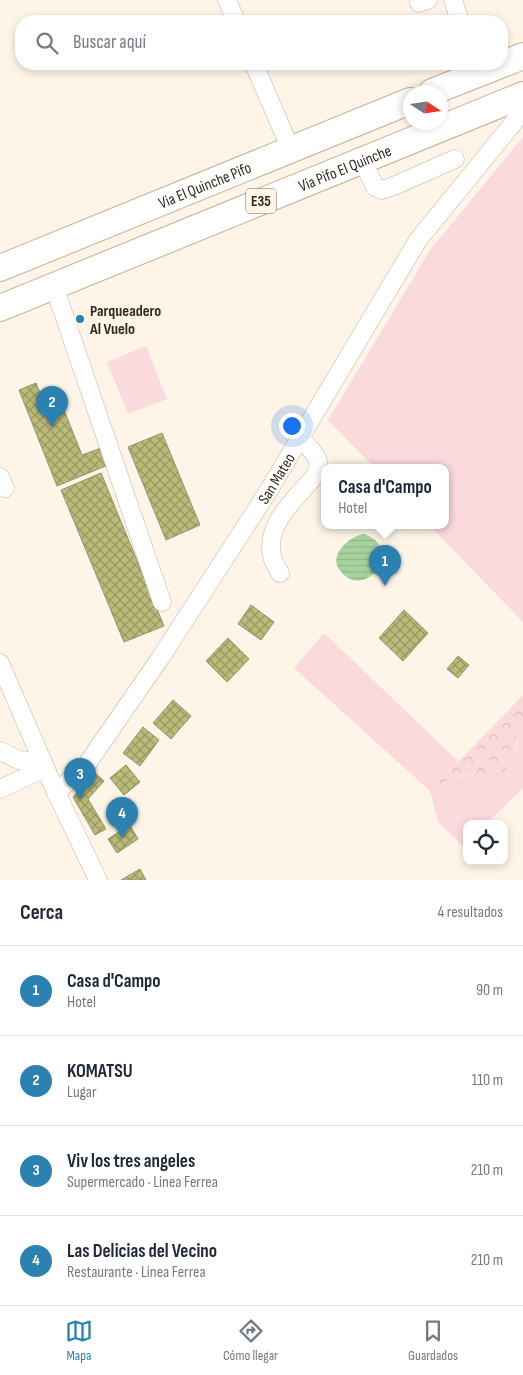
<!DOCTYPE html>
<html lang="es">
<head>
<meta charset="utf-8">
<style>
	body { margin:0; font-family:"Sofia Sans Condensed",sans-serif; background:#f2f2f3; color:#1f2937 }
	.controls { position:absolute; right:15px; bottom:15px; display:grid; overflow:hidden; border-radius:10px; box-shadow:0 2px 8px #0003 }
	.controls button { width:45px; height:45px; display:grid; place-items:center; padding:0; border:0; border-bottom:1px solid #e0e1e3; background:#fff; color:#1f2937; font:25px sans-serif }
	.compass { position:absolute; left:403px; top:85px; width:45px; height:45px; border-radius:50%; background:#fff; box-shadow:0 2px 8px #0003; rotate:102deg }
	.you { position:absolute; left:291px; top:425px; width:18px; height:18px; margin:-12px; border:4px solid #fff; border-radius:50%; background:#1a73e8; box-shadow:0 0 0 8px #1a73e833 }
	.badge { display:grid; place-items:center; width:32px; height:32px; border-radius:50%; background:#2d81b1; color:#fff; font-size:16px; font-weight:700 }
	.pin { position:absolute; translate:-50% -41px; filter:drop-shadow(0 1px 2px #0008) }
	.pin::after { content:''; position:absolute; top:26px; width:18px; height:15px; background:inherit; clip-path:polygon(0 0,100% 0,50% 100%) }
	.popup { position:absolute; left:321px; top:464px; width:128px; height:65px; box-sizing:border-box; display:grid; place-content:center; border-radius:10px; background:#fff; filter:drop-shadow(0 1px 4px #0005); font-size:16px; white-space:nowrap; color:#747a83 }
	.popup b { font-size:19px; color:#1f2937 }
	.popup::after { content:''; position:absolute; left:50%; top:100%; margin-left:-10px; border:10px solid transparent; border-top-color:#fff }
	.list { margin:0; padding:0; list-style:none }
	h2 { display:flex; justify-content:space-between; align-items:center; height:65px; margin:0; padding:0 20px; font-size:21px }
	h2 small { font-size:16px; font-weight:400; color:#747a83 }
	.list li { display:grid; grid-template-columns:32px 1fr auto; gap:15px; align-items:center; box-sizing:border-box; height:90px; padding:0 20px; border-top:1px solid #e0e1e3 }
	.list b { display:block; font-size:19px; white-space:nowrap }
	.list p { margin:0; font-size:16px; white-space:nowrap; color:#747a83 }
	.list em { font-size:16px; font-style:normal; color:#747a83 }
	.icon { flex:none; width:28px; height:28px; fill:none; stroke:currentColor; stroke-width:2; stroke-linecap:round; stroke-linejoin:round }
	.map { position:relative; flex:none; width:523px; height:880px; overflow:hidden }
	.search { position:absolute; background:#fff; box-shadow:0 2px 8px #0003; left:15px; right:15px; top:15px; height:55px; display:flex; align-items:center; gap:12px; box-sizing:border-box; padding:0 18px; border-radius:20px; color:#747a83; font-size:19px }
	.sheet { height:425px; background:#fff }
	nav { display:flex; justify-content:space-around; align-items:center; box-sizing:border-box; height:70px; border-top:1px solid #e0e1e3; background:#fff; font-size:14px; color:#747a83 }
	nav a { display:grid; justify-items:center; gap:2px }
	nav .on { color:#2d81b1 }
	.map>svg:first-child { display:block }
	.green { fill:#fbdade }
	.forest { fill:url(#forest-crowns) }
	.water { fill:url(#water-rules) }
	.building { fill:url(#building-cross-hatch); stroke:#949472 }
	.lines { fill:none; stroke-linecap:round; stroke-linejoin:round }
	.minor-casing { stroke:#c6b092; stroke-width:19 }
	.highway-casing { stroke:#c6b092; stroke-width:28 }
	.minor { stroke:#fff; stroke-width:18 }
	.highway { stroke:#fff; stroke-width:26 }
	.poi-dot { fill:#2d81b1; stroke:#fef5e8; stroke-width:2 }
	.labels { text-anchor:middle; stroke-width:4.5; stroke-linejoin:round; paint-order:stroke }
	.shield { fill:#fef5e8; stroke:#71685b; stroke-width:1 }
	.shield-label { font-size:15px; font-weight:bold; fill:#342b1f }
	.street-label { font-size:16px; fill:#342b1f; stroke:#fef5e8 }
	.poi-label { font-size:16px; font-weight:bold; fill:#342b1f; stroke:#fef5e8; text-anchor:start }
</style>
</head>
<body>
<div class="map">
<svg width="523" height="880" viewBox="0 0 523 880">
	<defs>
		<pattern id="forest-crowns" width="20" height="18" patternUnits="userSpaceOnUse" patternTransform="scale(1.25)"><rect width="20" height="18" fill="#fbdade"/><path d="M2 6a3 3 0 1 1 6 0M12 15a3 3 0 1 1 6 0" fill="none" stroke="#d8bbbe"/></pattern>
		<pattern id="water-rules" width="6" height="5" patternUnits="userSpaceOnUse" patternTransform="scale(1.25)"><rect width="6" height="5" fill="#a6d29d"/><path d="M0 2.5h6" fill="none" stroke="#90b487"/></pattern>
		<pattern id="building-cross-hatch" width="8" height="8" patternUnits="userSpaceOnUse" patternTransform="scale(1.25)"><rect width="8" height="8" fill="#bbbb79"/><path d="M0 0l8 8M0 8l8-8" fill="none" stroke="#999863"/></pattern>
	</defs>
	<rect width="100%" height="100%" fill="#fef5e8"/>
	<!-- green -->
	<g class="green">
		<path d="M 523,137 L 523,622 L 429,525 L 445,525 L 445,467 L 374,467 L 328,420 L 430,250 Z"/>
		<path d="M 146,346 L 167,399 L 128,414 L 107,362 Z"/>
		<path d="M 324,633 L 458,761 L 434,788 C 449,777 462,777 479,773 C 490,770 500,766 510,763 L 517,744 L 516,735 L 523,728 L 523,788 L 486,824 L 467,824 L 467,843 L 463,846 L 438,822 L 430,791 L 294,668 Z"/>
	</g>
	<!-- forest -->
	<path class="forest" d="M 523,695 L 523,728 L 516,735 C 517,749 511,761 503,773 C 475,774 454,772 430,791 Z"/>
	<!-- water -->
	<path class="water" d="M 364,534 C 408,550 362,604 339,569 C 329,554 350,536 364,534 Z"/>
	<!-- building -->
	<g class="building">
		<path d="M 36,383 L 45,406 L 60,400 L 82,455 L 101,448 L 108,465 L 57,486 L 19,390 Z"/>
		<path d="M 162,433 L 200,525 L 166,540 L 128,447 Z"/>
		<path d="M 101,473 L 164,626 L 124,642 L 61,490 Z"/>
		<path d="M 251,605 L 274,622 L 261,640 L 238,624 Z"/>
		<path d="M 404,610 L 428,633 L 403,661 L 379,638 Z"/>
		<path d="M 228,638 L 249,659 L 227,682 L 206,661 Z"/>
		<path d="M 458,656 L 469,665 L 458,678 L 447,669 Z"/>
		<path d="M 173,700 L 191,716 L 171,739 L 153,723 Z"/>
		<path d="M 143,727 L 159,740 L 140,766 L 123,753 Z"/>
		<path d="M 126,765 L 140,782 L 124,795 L 110,778 Z"/>
		<path d="M 95,773 L 104,781 L 88,799 L 106,829 L 95,835 L 73,797 Z"/>
		<path d="M 130,825 L 138,839 L 117,853 L 108,839 Z"/>
		<path d="M 140,869 L 146,880 L 121,880 Z"/>
	</g>
	<g class="lines">
		<!-- minor casing -->
		<g class="minor-casing">
			<g id="minor">
				<path d="M 227,0 L 236,21"/>
				<path d="M 453,0 L 460,21"/>
				<path d="M 419,3 L 428,0"/>
				<path d="M 254,64 L 291,150"/>
				<path d="M 362,160 L 375,187 L 382,190 L 396,185 L 455,159"/>
				<path d="M 54,286 L 162,602"/>
				<path d="M 0,477 L 5,488"/>
				<path d="M 280,573 C 277,568 273,561 272,556 C 266,527 289,505 306,486 C 312,479 320,472 318,462 C 317,454 305,444 300,438"/>
				<path d="M 0,663 L 54,788 L 98,880"/>
				<path d="M 0,751 L 19,760 L 43,762"/>
				<path d="M 0,789 L 45,768"/>
				<path id="s1" d="M 56,793 L 87,764 L 161,657 L 269,490 L 418,240 L 523,111"/>
			</g>
		</g>
		<!-- highway casing -->
		<g class="highway-casing">
			<g id="highway">
				<path d="M 432,92 L 523,56"/>
				<path id="s2" d="M 0,268 L 410,101"/>
				<path id="s3" d="M 0,308 L 523,95"/>
			</g>
		</g>
		<!-- minor -->
		<use href="#minor" class="minor"/>
		<!-- highway -->
		<use href="#highway" class="highway"/>
	</g>
	<!-- markers -->
	<circle class="poi-dot" cx="80" cy="319" r="5"/>
	<g class="labels">
		<!-- shield labels -->
		<rect class="shield" x="246" y="188.5" width="30" height="25" rx="4"/>
		<g class="shield-label">
			<text x="261" y="206">E35</text>
		</g>
		<!-- street labels -->
		<g class="street-label">
			<text dy="6" stroke="none"><textPath href="#s3" startOffset="372">Via Pifo El Quinche</textPath></text>
			<text dy="6" stroke="none"><textPath href="#s2" startOffset="221">Via El Quinche Pifo</textPath></text>
			<text dy="6" stroke="none"><textPath href="#s1" startOffset="385">San Mateo</textPath></text>
		</g>
		<!-- poi labels -->
		<g class="poi-label">
			<text x="90" y="316">Parqueadero<tspan x="90" dy="18">Al Vuelo</tspan></text>
		</g>
	</g>
</svg>
<div class="controls">
<button><svg class="icon" aria-label="locate" viewBox="0 0 24 24"><circle cx="12" cy="12" r="6"/><path d="M12 2v4M12 18v4M2 12h4M18 12h4"/></svg></button>
</div>
<svg class="compass" viewBox="-18 -18 36 36"><path d="M0-13l5 13h-10z" fill="#e53935"/><path d="M0 13l5-13h-10z" fill="#747a83"/></svg>
<div class="you"></div>
<div class="pin badge" style="left:385px;top:586px">1</div>
<div class="popup"><b>Casa d'Campo</b>Hotel</div>
<div class="pin badge" style="left:52px;top:427px">2</div>
<div class="pin badge" style="left:80px;top:799px">3</div>
<div class="pin badge" style="left:122px;top:838px">4</div>
<div class="search"><svg class="icon" aria-label="search" viewBox="0 0 24 24"><circle cx="10" cy="10" r="6"/><path d="M15 15l6 6"/></svg>Buscar aquí</div>
</div>
<section class="sheet">
<h2>Cerca<small>4 resultados</small></h2>
<ul class="list">
<li><span class="badge">1</span><div><b>Casa d'Campo</b><p>Hotel</p></div><em>90 m</em></li>
<li><span class="badge">2</span><div><b>KOMATSU</b><p>Lugar</p></div><em>110 m</em></li>
<li><span class="badge">3</span><div><b>Viv los tres angeles</b><p>Supermercado · Linea Ferrea</p></div><em>210 m</em></li>
<li><span class="badge">4</span><div><b>Las Delicias del Vecino</b><p>Restaurante · Linea Ferrea</p></div><em>210 m</em></li>
</ul>
</section>
<nav>
<a class="on"><svg class="icon" aria-label="map" viewBox="0 0 24 24"><path d="M3 6l6-2 6 2 6-2v14l-6 2-6-2-6 2zM9 4v14M15 6v14"/></svg>Mapa</a>
<a><svg class="icon" aria-label="directions" viewBox="0 0 24 24"><path d="M12 3l9 9-9 9-9-9zM9 14v-3h6M13 9l2 2-2 2"/></svg>Cómo llegar</a>
<a><svg class="icon" aria-label="saved" viewBox="0 0 24 24"><path d="M7 4h10v16l-5-4-5 4z"/></svg>Guardados</a>
</nav>
</body>
</html>
